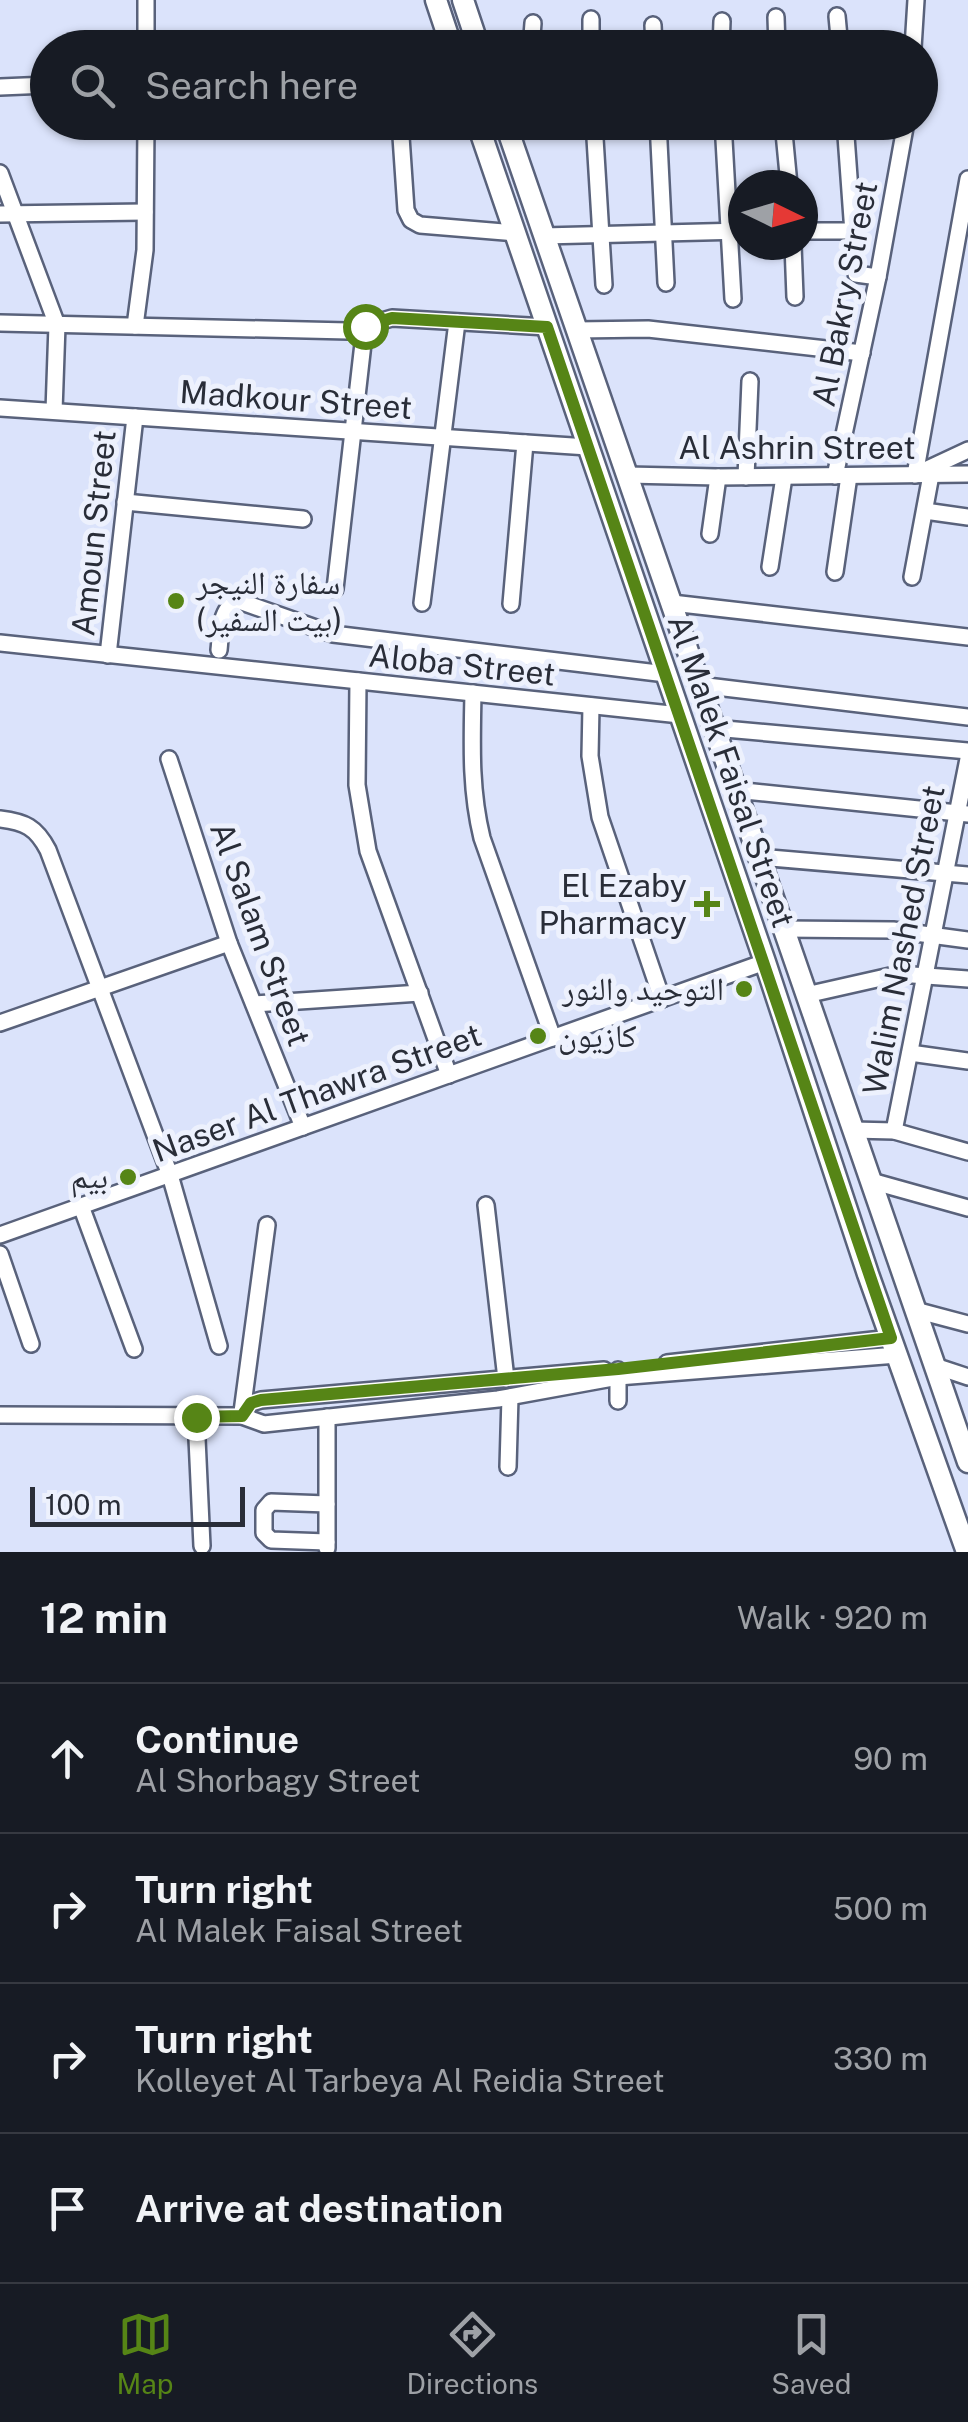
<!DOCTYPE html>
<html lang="en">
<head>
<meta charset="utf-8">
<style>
	body { margin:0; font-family:"Public Sans","Noto Naskh Arabic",sans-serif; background:#242831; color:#f1f3f6 }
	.compass { position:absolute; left:728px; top:170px; width:90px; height:90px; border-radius:50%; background:#171b24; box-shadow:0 2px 8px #0004; rotate:95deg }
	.scale { position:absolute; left:30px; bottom:25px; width:215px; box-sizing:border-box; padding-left:10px; border:5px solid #292d38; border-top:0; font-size:28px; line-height:35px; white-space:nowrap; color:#292d38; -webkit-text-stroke:8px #edf1fd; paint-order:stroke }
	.stop { position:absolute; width:30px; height:30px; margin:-22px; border:8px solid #568516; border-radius:50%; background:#fff }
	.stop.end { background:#568516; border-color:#fff; box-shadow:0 2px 10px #0008 }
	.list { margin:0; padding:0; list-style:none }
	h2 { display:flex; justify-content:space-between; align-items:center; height:130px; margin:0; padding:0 40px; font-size:42px }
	h2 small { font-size:32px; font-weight:400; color:#9ea1a6 }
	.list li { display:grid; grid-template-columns:65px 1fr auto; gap:30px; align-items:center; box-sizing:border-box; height:150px; padding:0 40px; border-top:2px solid #363941 }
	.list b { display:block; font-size:38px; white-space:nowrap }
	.list p { margin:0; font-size:32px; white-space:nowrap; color:#9ea1a6 }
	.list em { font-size:32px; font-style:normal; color:#9ea1a6 }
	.icon { flex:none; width:55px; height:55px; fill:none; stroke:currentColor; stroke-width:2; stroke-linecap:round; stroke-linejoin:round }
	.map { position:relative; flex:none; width:968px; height:1552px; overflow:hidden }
	.search { position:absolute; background:#171b24; box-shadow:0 2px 8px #0004; left:30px; right:30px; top:30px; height:110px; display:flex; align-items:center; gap:25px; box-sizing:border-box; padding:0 35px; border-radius:55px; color:#9ea1a6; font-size:38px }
	.sheet { height:730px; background:#171b24 }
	nav { display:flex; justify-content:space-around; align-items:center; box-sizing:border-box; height:140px; border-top:2px solid #363941; background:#171b24; font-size:28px; color:#9ea1a6 }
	nav a { display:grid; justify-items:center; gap:5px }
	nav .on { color:#568516 }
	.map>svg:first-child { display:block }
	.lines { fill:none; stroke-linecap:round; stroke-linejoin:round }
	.minor-casing { stroke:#59627b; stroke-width:20 }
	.major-casing { stroke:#59627b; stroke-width:25 }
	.minor { stroke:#fff; stroke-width:15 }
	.major { stroke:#fff; stroke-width:20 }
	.route { stroke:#568516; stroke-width:12 }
	.poi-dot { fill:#568516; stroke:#edf1fd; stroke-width:4 }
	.labels { text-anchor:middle; stroke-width:10; stroke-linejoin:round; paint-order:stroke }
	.street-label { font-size:32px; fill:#292d38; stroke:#edf1fd }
	.poi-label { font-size:32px; fill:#292d38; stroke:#edf1fd; text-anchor:end }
</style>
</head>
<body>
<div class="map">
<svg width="968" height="1552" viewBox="0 0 968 1552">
	<rect width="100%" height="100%" fill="#dbe3fb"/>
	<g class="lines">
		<!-- minor casing -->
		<g class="minor-casing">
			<g id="minor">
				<path d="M 146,0 L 146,48"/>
				<path d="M 837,16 L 840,48"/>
				<path d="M 776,17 L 777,48"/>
				<path d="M 591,19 L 591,48"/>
				<path d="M 653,25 L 654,48"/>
				<path d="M 531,48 L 533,23"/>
				<path d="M 721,48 L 722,21"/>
				<path d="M 913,48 L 916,0"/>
				<path d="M 0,87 L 48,85"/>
				<path d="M 400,122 L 406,210 L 411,220 L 420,225 L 515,233"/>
				<path d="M 594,122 L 604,285"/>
				<path d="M 658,122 L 666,283"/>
				<path d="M 723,122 L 733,299"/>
				<path d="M 783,122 L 789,185"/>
				<path d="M 845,122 L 856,274 L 878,277"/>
				<path d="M 0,173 L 57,325 L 54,411"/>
				<path d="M 0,214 L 145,212"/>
				<path d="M 803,231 L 853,231"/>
				<path d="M 543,236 L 743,231"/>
				<path d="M 793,245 L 795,297"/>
				<path d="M 0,323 L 348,331 L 392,318 L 547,327"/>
				<path d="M 135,326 L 145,250 L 146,122"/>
				<path d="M 576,330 L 648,329 L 862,353"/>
				<path d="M 0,408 L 588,447"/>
				<path d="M 923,471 L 968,450"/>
				<path d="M 627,475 L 718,477 L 968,474"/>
				<path d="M 915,475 L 968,179"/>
				<path d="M 835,476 L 878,277 L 906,122"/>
				<path d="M 746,477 L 750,381"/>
				<path d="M 125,502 L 303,519"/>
				<path d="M 925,511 L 968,517"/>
				<path d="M 710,534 L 718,477"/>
				<path d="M 770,567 L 784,477"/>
				<path d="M 835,572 L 849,476"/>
				<path d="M 912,577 L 931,475"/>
				<path d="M 335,589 L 365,326"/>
				<path d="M 422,603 L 457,322"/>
				<path d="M 672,603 L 968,637"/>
				<path d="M 511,604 L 525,443"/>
				<path d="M 0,643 L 680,715"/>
				<path d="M 219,650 C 221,633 219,607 239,601 L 333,634 L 666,674"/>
				<path d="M 108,655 L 135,417"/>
				<path d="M 358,681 L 357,785 L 368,851 L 449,1075"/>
				<path d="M 699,685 L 968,717"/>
				<path d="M 473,693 C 472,743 470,789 482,838 L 553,1038"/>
				<path d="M 591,706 L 590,756 L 600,817 L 662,999"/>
				<path d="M 714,728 L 968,751"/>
				<path d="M 169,759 L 229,943 L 303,1127"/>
				<path d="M 735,790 L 968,814"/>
				<path d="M 0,819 C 25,822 36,827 48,850 L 170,1175 L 219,1346"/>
				<path d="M 758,857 L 968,875"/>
				<path d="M 783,929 L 893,930 L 968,940"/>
				<path d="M 806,995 L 899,974 L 968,979"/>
				<path d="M 254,1004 L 420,993"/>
				<path d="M 0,1023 L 229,943"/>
				<path d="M 910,1053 L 968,1061"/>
				<path d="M 853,1130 L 894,1131 L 968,1152"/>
				<path d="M 894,1131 L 968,759"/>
				<path d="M 871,1181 L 968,1208"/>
				<path d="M 486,1205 L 506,1379"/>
				<path d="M 81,1206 L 134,1349"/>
				<path d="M 0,1235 L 765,962"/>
				<path d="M 0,1254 L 31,1344"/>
				<path d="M 915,1310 L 968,1324"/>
				<path d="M 667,1363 L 891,1338"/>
				<path d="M 935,1366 L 968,1377"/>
				<path d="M 618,1370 L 618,1401"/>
				<path d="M 242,1412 L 267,1225"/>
				<path d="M 0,1415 L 242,1416 L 264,1424 L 498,1399 L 618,1377 L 897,1355"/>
				<path d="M 242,1416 L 251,1403 L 261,1400 L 604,1370"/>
				<path d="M 196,1417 L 202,1546"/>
				<path d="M 508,1467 L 510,1397"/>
				<path d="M 327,1542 L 271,1540 L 264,1533 L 264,1510 L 271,1502 L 327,1504"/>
				<path d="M 327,1548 L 327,1417"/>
			</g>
		</g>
		<!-- major casing -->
		<g class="major-casing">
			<g id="major">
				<path d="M 436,0 L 452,48"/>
				<path d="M 463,0 L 479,48"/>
				<path d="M 477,122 L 765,962 L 868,1274 L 967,1552"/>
				<path d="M 505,122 L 968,1462"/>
			</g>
		</g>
		<!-- minor -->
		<use href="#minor" class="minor"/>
		<!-- major -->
		<use href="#major" class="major"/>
	</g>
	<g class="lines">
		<!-- route -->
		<path class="route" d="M 196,1417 L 242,1416 L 251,1403 L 261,1400 L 618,1369 L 891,1338 L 547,327 L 392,318 L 365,326"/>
	</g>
	<!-- markers -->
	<g class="poi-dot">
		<circle cx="176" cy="601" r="10"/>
		<path d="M702 889h10v10h10v10h-10v10h-10v-10h-10v-10h10z"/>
		<circle cx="744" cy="989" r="10"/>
		<circle cx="538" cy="1036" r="10"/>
		<circle cx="128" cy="1177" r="10"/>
	</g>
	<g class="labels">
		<!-- street labels -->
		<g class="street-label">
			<text transform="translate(845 294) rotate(-79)" y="11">Al Bakry Street</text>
			<text transform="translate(296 400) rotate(4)" y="11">Madkour Street</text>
			<text x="797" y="459">Al Ashrin Street</text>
			<text transform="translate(94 533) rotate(-84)" y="11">Amoun Street</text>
			<text transform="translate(462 665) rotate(6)" y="11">Aloba Street</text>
			<text transform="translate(731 771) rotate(71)" y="11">Al Malek Faisal Street</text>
			<text transform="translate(260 934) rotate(70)" y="11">Al Salam Street</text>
			<text transform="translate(904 940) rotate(-79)" y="11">Walim Nashed Street</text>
			<text transform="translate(317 1093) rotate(-20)" y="11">Naser Al Thawra Street</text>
		</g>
		<!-- poi labels -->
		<g class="poi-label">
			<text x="196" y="594" text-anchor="start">سفارة النيجر<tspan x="196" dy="37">(بيت السفير)</tspan></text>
			<text x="687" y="897">El Ezaby<tspan x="687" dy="37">Pharmacy</tspan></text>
			<text x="724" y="1000">التوحيد والنور</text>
			<text x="558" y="1047" text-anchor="start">كازيون</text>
			<text x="108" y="1188">بيم</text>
		</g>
	</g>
</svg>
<svg class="compass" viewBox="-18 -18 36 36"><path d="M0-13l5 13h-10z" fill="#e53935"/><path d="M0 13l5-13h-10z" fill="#9ea1a6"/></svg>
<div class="scale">100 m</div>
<div class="stop" style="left:365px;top:326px"></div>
<div class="stop end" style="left:196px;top:1417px"></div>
<div class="search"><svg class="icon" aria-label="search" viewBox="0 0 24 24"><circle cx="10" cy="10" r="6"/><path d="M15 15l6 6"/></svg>Search here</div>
</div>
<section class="sheet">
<h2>12 min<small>Walk · 920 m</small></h2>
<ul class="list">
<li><svg class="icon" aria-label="ahead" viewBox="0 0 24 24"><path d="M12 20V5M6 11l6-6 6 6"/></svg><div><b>Continue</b><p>Al Shorbagy Street</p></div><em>90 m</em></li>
<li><svg class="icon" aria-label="right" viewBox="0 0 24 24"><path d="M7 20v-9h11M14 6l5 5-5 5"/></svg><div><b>Turn right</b><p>Al Malek Faisal Street</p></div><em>500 m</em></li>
<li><svg class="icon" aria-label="right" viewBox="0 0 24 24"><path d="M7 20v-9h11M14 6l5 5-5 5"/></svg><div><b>Turn right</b><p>Kolleyet Al Tarbeya Al Reidia Street</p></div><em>330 m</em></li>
<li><svg class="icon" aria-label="arrive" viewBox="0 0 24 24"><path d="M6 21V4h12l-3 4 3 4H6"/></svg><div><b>Arrive at destination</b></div></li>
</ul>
</section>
<nav>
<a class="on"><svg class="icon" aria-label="map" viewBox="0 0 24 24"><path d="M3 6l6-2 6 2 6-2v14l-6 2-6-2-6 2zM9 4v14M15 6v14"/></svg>Map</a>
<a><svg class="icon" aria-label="directions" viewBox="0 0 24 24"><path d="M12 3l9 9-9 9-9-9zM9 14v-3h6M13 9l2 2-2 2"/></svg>Directions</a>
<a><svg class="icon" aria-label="saved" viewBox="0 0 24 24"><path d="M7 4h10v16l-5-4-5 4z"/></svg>Saved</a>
</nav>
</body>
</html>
